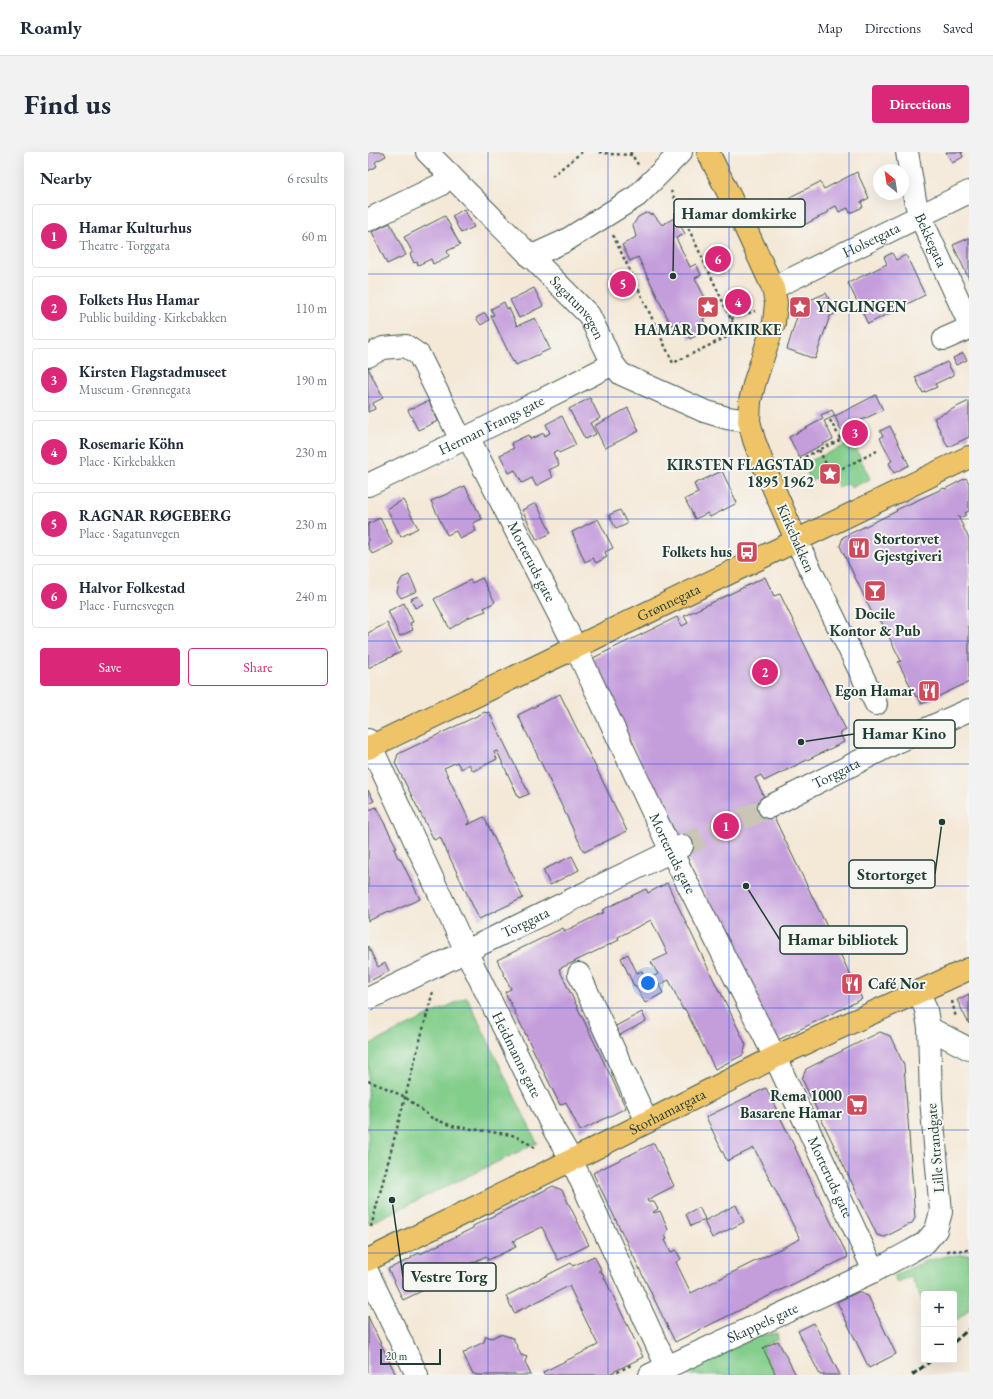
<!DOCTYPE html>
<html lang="en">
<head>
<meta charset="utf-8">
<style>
	body { margin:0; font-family:"EB Garamond",serif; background:#f2f2f3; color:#1f2937 }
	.controls { position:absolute; right:12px; bottom:12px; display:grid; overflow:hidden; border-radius:4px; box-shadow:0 4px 16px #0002 }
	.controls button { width:36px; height:36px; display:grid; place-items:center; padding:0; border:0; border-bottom:1px solid #e0e1e3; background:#fff; color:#1f2937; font:20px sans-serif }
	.compass { position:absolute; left:505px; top:12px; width:36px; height:36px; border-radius:50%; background:#fff; box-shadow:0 4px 16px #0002; rotate:330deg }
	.scale { position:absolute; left:12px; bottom:10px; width:61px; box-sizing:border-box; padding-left:4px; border:2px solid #1f3d34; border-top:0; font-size:11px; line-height:14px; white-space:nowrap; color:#1f3d34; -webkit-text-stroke:3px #f6f6f2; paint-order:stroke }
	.you { position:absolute; left:280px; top:831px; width:14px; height:14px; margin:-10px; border:3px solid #fff; border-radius:50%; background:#1a73e8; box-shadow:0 0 0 6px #1a73e833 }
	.badge { display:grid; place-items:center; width:26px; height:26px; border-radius:50%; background:#db2777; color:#fff; font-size:13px; font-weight:700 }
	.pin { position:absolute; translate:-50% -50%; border:2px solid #fff; box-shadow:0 1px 4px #0006 }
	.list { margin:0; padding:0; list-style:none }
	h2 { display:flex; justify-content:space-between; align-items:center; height:52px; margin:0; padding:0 16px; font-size:17px }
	h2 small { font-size:13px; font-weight:400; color:#747a83 }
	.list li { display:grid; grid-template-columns:26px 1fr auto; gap:12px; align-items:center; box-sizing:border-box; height:64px; margin:0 8px 8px; padding:0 8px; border:1px solid #e0e1e3; border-radius:4px }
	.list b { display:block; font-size:15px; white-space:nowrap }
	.list p { margin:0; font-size:13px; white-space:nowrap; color:#747a83 }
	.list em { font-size:13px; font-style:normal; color:#747a83 }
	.actions { display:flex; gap:8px; padding:12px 16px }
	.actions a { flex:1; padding:9px 0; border:1px solid #db2777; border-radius:4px; text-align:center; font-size:14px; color:#db2777 }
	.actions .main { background:#db2777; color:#fff }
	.map { position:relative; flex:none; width:601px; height:1223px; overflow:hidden; border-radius:4px }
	header { display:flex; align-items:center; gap:24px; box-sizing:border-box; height:56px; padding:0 20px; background:#fff; border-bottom:1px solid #e0e1e3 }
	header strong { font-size:19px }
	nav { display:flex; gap:22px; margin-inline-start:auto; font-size:14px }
	.intro { display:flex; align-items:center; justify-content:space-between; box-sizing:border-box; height:96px; padding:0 24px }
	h1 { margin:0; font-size:28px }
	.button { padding:10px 18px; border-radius:4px; background:#db2777; color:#fff; font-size:14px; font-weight:700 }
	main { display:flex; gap:24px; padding:0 24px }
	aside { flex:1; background:#fff; border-radius:4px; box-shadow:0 4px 16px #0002 }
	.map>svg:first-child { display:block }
	.green { fill:#83ce8b; stroke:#518660 }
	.building { fill:#c49ddb }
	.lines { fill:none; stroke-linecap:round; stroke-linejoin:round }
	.minor-tunnel { stroke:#c9c6b6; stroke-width:22; stroke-dasharray:22 11; stroke-linecap:butt }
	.minor-casing { stroke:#3f574c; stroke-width:24 }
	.major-casing { stroke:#3f574c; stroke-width:24 }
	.path { stroke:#3f574c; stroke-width:2.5; stroke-dasharray:3 3; stroke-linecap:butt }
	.minor { stroke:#fff; stroke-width:22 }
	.major { stroke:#efc469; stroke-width:22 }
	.rail { stroke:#1f3d34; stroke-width:3; stroke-dasharray:6 3; stroke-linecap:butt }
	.grid { fill:none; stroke:#1d4ed8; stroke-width:1; stroke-opacity:0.55 }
	.labels { text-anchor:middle; stroke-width:4; stroke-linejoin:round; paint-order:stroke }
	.street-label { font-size:15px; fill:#1f3d34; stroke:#f6f6f2 }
	.poi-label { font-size:15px; font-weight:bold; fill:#1f3d34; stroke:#f6f6f2; text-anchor:end }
	.leader { fill:none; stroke:#1f3d34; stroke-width:1.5 }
	.callout-dot { fill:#1f3d34; stroke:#f6f6f2; stroke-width:1.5 }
	.callout { fill:#f6f6f2; stroke:#1f3d34; stroke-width:1.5 }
	.callout-label { font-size:16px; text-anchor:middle; font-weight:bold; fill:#1f3d34 }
</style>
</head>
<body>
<header>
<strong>Roamly</strong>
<nav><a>Map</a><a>Directions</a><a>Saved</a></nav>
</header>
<div class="intro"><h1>Find us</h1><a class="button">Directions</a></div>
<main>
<aside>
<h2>Nearby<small>6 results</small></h2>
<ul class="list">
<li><span class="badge">1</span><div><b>Hamar Kulturhus</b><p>Theatre · Torggata</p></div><em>60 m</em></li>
<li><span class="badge">2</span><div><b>Folkets Hus Hamar</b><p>Public building · Kirkebakken</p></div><em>110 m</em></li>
<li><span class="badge">3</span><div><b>Kirsten Flagstadmuseet</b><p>Museum · Grønnegata</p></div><em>190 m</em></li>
<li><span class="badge">4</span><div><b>Rosemarie Köhn</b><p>Place · Kirkebakken</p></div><em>230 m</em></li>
<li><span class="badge">5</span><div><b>RAGNAR RØGEBERG</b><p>Place · Sagatunvegen</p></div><em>230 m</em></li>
<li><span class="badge">6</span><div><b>Halvor Folkestad</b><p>Place · Furnesvegen</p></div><em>240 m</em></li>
</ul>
<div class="actions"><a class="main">Save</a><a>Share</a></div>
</aside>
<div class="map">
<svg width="601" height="1223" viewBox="0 0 601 1223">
	<rect width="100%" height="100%" fill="#f6f6f2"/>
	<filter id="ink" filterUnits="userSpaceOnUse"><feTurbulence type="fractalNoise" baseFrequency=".025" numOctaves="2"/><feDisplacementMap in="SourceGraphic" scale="8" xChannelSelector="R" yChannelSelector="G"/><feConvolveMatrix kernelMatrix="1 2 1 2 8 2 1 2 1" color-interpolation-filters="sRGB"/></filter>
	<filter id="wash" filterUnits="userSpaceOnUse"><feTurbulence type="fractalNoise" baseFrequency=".012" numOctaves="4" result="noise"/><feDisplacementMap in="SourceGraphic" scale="16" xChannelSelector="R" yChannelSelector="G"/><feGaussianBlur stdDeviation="0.9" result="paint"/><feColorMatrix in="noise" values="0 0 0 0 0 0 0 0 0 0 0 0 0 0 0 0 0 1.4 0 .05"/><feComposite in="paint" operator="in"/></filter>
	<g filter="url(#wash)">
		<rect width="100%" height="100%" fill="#f4e8d7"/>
		<!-- green -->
		<g class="green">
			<path d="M 485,290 L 502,327 L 483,336 L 480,331 L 471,336 L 467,327 L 458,332 L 454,324 L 443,329 L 435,312 Z"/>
			<path d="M 99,845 L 169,991 L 0,1072 L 0,893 Z"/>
			<path d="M 601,1102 L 601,1157 L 586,1171 L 586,1142 L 556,1142 L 556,1152 L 543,1125 L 529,1130 L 525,1124 L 558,1109 L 578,1104 Z"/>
			<path d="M 409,1181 L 410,1187 L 394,1195 L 407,1223 L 310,1223 L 391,1184 Z"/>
		</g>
		<g id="blocks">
			<!-- building -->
			<g class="building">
				<path d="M 0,0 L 16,0 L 18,4 L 7,10 L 9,14 L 0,19 Z"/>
				<path d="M 578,0 L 595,0 L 593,1 L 595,5 L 584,11 Z"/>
				<path d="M 489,20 L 501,46 L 493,50 L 495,55 L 482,61 L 480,56 L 471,60 L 468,54 L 460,58 L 461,60 L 436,73 L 422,45 L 452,30 L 456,37 Z"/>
				<path d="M 96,57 L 106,75 L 93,81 L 84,64 Z"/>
				<path d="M 278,61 L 286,63 L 294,73 L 308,65 L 317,82 L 308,86 L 322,115 L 328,112 L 333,123 L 327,126 L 341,154 L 338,156 L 340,161 L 338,165 L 335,167 L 340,178 L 322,187 L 317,176 L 313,178 L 308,177 L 306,172 L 303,173 L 270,105 L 262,109 L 254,93 L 268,85 L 265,73 L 270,65 Z"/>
				<path d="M 77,64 L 92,93 L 79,99 L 81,104 L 65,112 L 63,107 L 50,113 L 49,110 L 46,111 L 42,102 L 45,101 L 36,85 Z"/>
				<path d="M 22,71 L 38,103 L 19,112 L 4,80 Z"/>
				<path d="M 601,86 L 601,127 L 585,93 Z"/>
				<path d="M 524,101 L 528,108 L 538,103 L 557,143 L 500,172 L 480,131 L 519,112 L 516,105 Z"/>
				<path d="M 166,136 L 175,154 L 151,166 L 142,148 Z"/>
				<path d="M 458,141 L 468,161 L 462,164 L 447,207 L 419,197 L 433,152 Z"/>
				<path d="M 136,150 L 139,157 L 141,156 L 149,174 L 167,166 L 182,197 L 148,213 L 146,209 L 145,210 L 123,164 L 126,163 L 123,157 Z"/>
				<path d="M 117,161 L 121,168 L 113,173 L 108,166 Z"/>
				<path d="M 595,201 L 599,208 L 588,213 L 585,206 Z"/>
				<path d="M 579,210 L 586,223 L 567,232 L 569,235 L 555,241 L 547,225 Z"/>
				<path d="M 0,216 L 15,246 L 5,251 L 7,257 L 0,260 Z"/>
				<path d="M 508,243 L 515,258 L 473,278 L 467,264 Z"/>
				<path d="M 222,246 L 232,266 L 222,271 L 228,282 L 217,287 L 201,257 Z"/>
				<path d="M 61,249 L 70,269 L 50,278 L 40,258 Z"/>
				<path d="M 601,249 L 601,285 L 580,295 L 566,266 Z"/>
				<path d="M 260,256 L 271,279 L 237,296 L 226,274 Z"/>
				<path d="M 464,258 L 467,264 L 456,269 L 465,287 L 431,305 L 421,285 L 455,267 L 453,263 Z"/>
				<path d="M 194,264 L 208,293 L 191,301 L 190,298 L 185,301 L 191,313 L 181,318 L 185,325 L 168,334 L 164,326 L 154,331 L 147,318 L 141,321 L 132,303 L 146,296 L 143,291 L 160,283 L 162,287 L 176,281 L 177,284 L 182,281 L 178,272 Z"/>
				<path d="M 522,274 L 541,313 L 526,321 L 521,311 L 524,309 L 512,286 L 515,284 L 512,279 Z"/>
				<path d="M 354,319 L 369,351 L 342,365 L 340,361 L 327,367 L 317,347 L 330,341 L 326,332 Z"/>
				<path d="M 598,326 L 601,331 L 601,359 L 597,361 L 598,363 L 592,366 L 590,364 L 601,387 L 601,530 L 554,552 L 550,544 L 548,545 L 530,510 L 533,509 L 509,461 L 505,463 L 472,394 L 475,385 L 529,359 L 528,358 L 576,336 L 577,337 Z"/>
				<path d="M 97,334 L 114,367 L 105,371 L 108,379 L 92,387 L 88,379 L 79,383 L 63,349 Z"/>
				<path d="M 35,348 L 50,376 L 33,385 L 19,357 Z"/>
				<path d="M 168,351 L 183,381 L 169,388 L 154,358 Z"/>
				<path d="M 252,358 L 259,372 L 248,377 L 241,363 Z"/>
				<path d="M 12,366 L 25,392 L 4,402 L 0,394 L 0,372 Z"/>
				<path d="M 230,367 L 245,396 L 237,400 L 239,405 L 228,411 L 225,406 L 217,410 L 204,380 Z"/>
				<path d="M 41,423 L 49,439 L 33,446 L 29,440 L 31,432 L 34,426 Z"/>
				<path d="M 397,425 L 406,444 L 412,442 L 478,578 L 472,581 L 476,590 L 396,629 L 393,623 L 387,626 L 494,847 L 408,889 L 223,507 L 309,465 L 314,474 L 320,471 L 316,464 Z"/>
				<path d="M 114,426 L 127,450 L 116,456 L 118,459 L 99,466 L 82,477 L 66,447 L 102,428 L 104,431 Z"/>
				<path d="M 50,444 L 55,452 L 47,456 L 43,447 Z"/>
				<path d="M 36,451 L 45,470 L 42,471 L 45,478 L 32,484 L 20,459 Z"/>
				<path d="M 19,471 L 33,500 L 0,516 L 0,481 Z"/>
				<path d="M 192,542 L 259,679 L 216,700 L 150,563 Z"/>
				<path d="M 117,560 L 118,561 L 121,560 L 161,642 L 151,646 L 129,599 L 126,600 L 129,607 L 105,619 L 101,612 L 93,617 L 89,610 L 76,616 L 102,670 L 99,672 L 99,673 L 116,665 L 155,746 L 111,767 L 72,685 L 66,688 L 27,611 L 30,602 Z"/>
				<path d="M 0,638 L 6,649 L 0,652 Z"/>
				<path d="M 0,653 L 2,658 L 8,655 L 29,696 L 26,697 L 30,706 L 32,706 L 52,747 L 21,761 L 20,760 L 0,769 Z"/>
				<path d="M 204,704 L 211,718 L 182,733 L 175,718 Z"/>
				<path d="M 299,731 L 351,839 L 352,839 L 378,893 L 375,903 L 347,917 L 317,857 L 315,858 L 301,828 L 291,833 L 295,841 L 277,851 L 267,833 L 266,834 L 253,806 L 260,802 L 269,821 L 274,819 L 278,828 L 290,822 L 283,810 L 300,802 L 283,768 L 250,785 L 251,788 L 191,817 L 258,956 L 212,979 L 198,950 L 192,953 L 137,840 L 143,837 L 129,808 L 195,776 L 197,779 L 236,760 L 234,758 L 278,737 L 280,741 Z"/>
				<path d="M 0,794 L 10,815 L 17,811 L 21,819 L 0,830 Z"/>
				<path d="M 601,842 L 601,872 L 589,848 Z"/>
				<path d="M 274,860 L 278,869 L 250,884 L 246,875 Z"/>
				<path d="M 512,880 L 522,884 L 536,913 L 547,1066 L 544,1071 L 517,1085 L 509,1083 L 434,927 L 438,917 Z"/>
				<path d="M 398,936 L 480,1105 L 307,1190 L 225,1021 L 286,991 L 306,1034 L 279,1048 L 280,1050 L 286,1050 L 290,1057 L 285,1060 L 286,1061 L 292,1059 L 297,1070 L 300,1078 L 297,1083 L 299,1087 L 297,1088 L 303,1100 L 308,1098 L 313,1107 L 308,1110 L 323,1141 L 432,1087 L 386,996 L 359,1009 L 338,965 Z"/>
				<path d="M 185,1034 L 194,1038 L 221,1093 L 190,1108 L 174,1075 L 145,1089 L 148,1095 L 120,1108 L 118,1104 L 57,1134 L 58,1137 L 35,1148 L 20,1117 L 44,1106 L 43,1105 L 51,1101 L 52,1102 L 105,1076 L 105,1074 Z"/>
				<path d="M 368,1053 L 376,1070 L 344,1086 L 336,1069 Z"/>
				<path d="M 331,1055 L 337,1067 L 323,1074 L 318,1062 Z"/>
				<path d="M 226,1104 L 233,1117 L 231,1118 L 231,1120 L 233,1119 L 275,1205 L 239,1223 L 176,1223 L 175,1220 L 230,1193 L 201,1134 L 203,1133 L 146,1161 L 138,1144 L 203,1111 L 205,1114 Z"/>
				<path d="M 490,1140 L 500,1144 L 528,1202 L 501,1216 L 469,1150 Z"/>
				<path d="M 0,1164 L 2,1169 L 28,1223 L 0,1223 Z"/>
				<path d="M 446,1171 L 472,1223 L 452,1223 L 430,1179 Z"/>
				<path d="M 132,1182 L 145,1186 L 153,1203 L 159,1205 L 157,1210 L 163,1223 L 109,1223 L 104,1221 L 95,1201 L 99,1200 L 99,1198 L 116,1190 L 118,1184 L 124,1186 Z"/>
				<path d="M 410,1189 L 428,1223 L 408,1223 L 395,1196 Z"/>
			</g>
		</g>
	</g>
	<g filter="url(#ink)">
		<use href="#blocks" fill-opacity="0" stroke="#3f574c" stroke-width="1"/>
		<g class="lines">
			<!-- minor-tunnel -->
			<path class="minor-tunnel" d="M 314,694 L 401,655"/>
			<!-- minor casing -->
			<g class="minor-casing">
				<g id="minor">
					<path id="s1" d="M 59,0 L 221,163 L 245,212 L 253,222 L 336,259 L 359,266 L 381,269"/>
					<path id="s2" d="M 539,0 L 547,48 L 552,64 L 601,171"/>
					<path d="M 0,68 L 72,33 L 82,23"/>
					<path d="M 162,105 L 197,89 L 269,44 L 313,0"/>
					<path id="s3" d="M 405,136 L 601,40"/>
					<path d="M 576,187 L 601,176"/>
					<path d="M 0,204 L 15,196 L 38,194 L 51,203 L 93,288"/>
					<path id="s4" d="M 100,285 L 208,496 L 303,699 L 407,905 L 506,1119"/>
					<path id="s5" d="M 0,333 L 100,285 L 245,212"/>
					<path d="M 428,388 L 508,552"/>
					<path id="s6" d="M 0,588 L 98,799 L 186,978 L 203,1007 L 299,1215"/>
					<path id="s7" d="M 401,655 L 529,590 L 601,558"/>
					<path d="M 211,822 L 279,970"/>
					<path id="s8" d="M 0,847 L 314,694"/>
					<path d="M 561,876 L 601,897"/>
					<path d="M 0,1121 L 49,1223"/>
					<path id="s9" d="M 282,1223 L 506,1119 L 543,1099 L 557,1091 L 568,1078 L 573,1060 L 563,947 L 561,876 L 558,858 L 551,839"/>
				</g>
			</g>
			<!-- major casing -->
			<g class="major-casing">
				<g id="major">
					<path d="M 340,0 L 376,73 L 405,136 L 408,151 L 406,171 L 387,229 L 382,249 L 381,269 L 386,288 L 393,307 L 428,388"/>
					<path id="s10" d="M 0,596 L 601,305"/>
					<path id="s11" d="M 0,1108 L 218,1001 L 407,905 L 601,817"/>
				</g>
			</g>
			<!-- path -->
			<g class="path">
				<path d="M 231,0 L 242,2 L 264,3"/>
				<path d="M 262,0 L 271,14"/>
				<path d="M 184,24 L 214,0"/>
				<path d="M 245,83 L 305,211 L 369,180 L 303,39"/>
				<path d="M 363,167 L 387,159"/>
				<path d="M 462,268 L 473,288"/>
				<path d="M 451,298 L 459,314"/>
				<path d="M 426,310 L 497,276"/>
				<circle cx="462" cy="321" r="8"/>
				<path d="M 469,319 L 509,299"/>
				<path d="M 584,849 L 588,866"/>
				<path d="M 0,929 L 18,936 L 37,945 L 64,966 L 84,974 L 144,983 L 157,989 L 167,996"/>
				<path d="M 3,1075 L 65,839"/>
				<path d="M 579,1099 L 601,1098"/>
				<path d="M 244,1223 L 263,1213"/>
			</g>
			<!-- minor -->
			<use href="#minor" class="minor"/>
			<!-- major -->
			<use href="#major" class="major"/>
			<!-- rail -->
			<g class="rail">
				<path d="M 586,1190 L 601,1177"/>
				<path d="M 544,1223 L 564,1208"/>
			</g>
		</g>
	</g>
	<!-- grid -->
	<path class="grid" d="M 120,0 L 120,1223M 240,0 L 240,1223M 361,0 L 361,1223M 481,0 L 481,1223M 0,122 L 601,122M 0,245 L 601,245M 0,367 L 601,367M 0,489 L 601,489M 0,612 L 601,612M 0,734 L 601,734M 0,856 L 601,856M 0,978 L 601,978M 0,1101 L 601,1101"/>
	<!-- icons -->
	<defs>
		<g id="sight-square" transform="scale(1.15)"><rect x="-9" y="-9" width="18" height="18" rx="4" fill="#d1495b" stroke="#f6f6f2"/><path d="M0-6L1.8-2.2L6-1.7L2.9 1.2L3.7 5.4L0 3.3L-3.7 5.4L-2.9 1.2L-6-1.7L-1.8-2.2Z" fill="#fff"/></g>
		<g id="restaurant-square" transform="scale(1.15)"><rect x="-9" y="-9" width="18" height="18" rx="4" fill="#d1495b" stroke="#f6f6f2"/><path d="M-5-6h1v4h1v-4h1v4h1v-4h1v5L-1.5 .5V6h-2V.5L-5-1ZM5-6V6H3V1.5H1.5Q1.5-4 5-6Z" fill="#fff"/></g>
		<g id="bus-square" transform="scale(1.15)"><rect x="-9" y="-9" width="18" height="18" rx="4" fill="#d1495b" stroke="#f6f6f2"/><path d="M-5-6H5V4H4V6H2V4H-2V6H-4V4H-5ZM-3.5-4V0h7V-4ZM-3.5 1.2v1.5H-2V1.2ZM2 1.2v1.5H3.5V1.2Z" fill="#fff"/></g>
		<g id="bar-square" transform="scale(1.15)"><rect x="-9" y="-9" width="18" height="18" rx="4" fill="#d1495b" stroke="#f6f6f2"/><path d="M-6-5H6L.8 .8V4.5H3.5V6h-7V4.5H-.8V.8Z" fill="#fff"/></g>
		<g id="supermarket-square" transform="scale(1.15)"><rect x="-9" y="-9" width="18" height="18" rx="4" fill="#d1495b" stroke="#f6f6f2"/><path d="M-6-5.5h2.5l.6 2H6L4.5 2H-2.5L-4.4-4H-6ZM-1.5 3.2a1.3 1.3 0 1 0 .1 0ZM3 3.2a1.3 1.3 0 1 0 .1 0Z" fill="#fff"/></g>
	</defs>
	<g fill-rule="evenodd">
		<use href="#sight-square" x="340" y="155"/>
		<use href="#sight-square" x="432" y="155"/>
		<use href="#sight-square" x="462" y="322"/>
		<use href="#restaurant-square" x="491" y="396"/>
		<use href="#bus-square" x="379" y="400"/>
		<use href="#bar-square" x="507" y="439"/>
		<use href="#restaurant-square" x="561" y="539"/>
		<use href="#restaurant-square" x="484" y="832"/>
		<use href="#supermarket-square" x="489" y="953"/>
	</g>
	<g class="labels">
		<!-- street labels -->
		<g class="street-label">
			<text dy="5" stroke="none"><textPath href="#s3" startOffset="109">Holsetgata</textPath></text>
			<text dy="5" stroke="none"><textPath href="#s2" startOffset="92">Bekkegata</textPath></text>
			<text dy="5" stroke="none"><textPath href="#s1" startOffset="217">Sagatunvegen</textPath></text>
			<text dy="5" stroke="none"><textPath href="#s5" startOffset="137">Herman Frangs gate</textPath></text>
			<text transform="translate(428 386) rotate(66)" y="5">Kirkebakken</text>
			<text dy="5" stroke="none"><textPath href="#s4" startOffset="140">Morteruds gate</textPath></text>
			<text dy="5" stroke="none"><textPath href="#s10" startOffset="334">Grønnegata</textPath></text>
			<text dy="5" stroke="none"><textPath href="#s7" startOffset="75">Torggata</textPath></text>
			<text dy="5" stroke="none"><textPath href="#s4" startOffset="464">Morteruds gate</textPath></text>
			<text dy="5" stroke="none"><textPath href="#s8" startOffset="175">Torggata</textPath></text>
			<text dy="5" stroke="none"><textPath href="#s6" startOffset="348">Heidmanns gate</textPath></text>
			<text dy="5" stroke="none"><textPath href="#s11" startOffset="334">Storhamargata</textPath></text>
			<text transform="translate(567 996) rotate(-95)" y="5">Lille Strandgate</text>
			<text dy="5" stroke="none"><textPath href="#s4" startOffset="824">Morteruds gate</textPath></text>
			<text dy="5" stroke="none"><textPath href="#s9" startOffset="124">Skappels gate</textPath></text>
		</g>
		<!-- poi labels -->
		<g class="poi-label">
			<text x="448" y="160" text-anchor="start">YNGLINGEN</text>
			<text x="340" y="183" text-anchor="middle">HAMAR DOMKIRKE</text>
			<text x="446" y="318">KIRSTEN FLAGSTAD<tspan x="446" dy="17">1895 1962</tspan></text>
			<text x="506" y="392" text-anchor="start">Stortorvet<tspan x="506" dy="17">Gjestgiveri</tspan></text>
			<text x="364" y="405">Folkets hus</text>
			<text x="507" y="467" text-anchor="middle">Docile<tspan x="507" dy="17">Kontor &amp; Pub</tspan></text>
			<text x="546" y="544">Egon Hamar</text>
			<text x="500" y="837" text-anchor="start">Café Nor</text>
			<text x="474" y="949">Rema 1000<tspan x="474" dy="17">Basarene Hamar</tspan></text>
		</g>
	</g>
	<!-- callouts -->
	<path class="leader" d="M305 124L306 61M433 590L486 582M574 670L567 722M378 734L412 788M24 1048L35 1125"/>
	<g class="callout-dot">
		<circle cx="305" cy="124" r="4"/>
		<circle cx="433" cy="590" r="4"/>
		<circle cx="574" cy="670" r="4"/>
		<circle cx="378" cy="734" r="4"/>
		<circle cx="24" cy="1048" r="4"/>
	</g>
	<g class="callout">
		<rect x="306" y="47" width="131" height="28" rx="4"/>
		<rect x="486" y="568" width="101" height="28" rx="4"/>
		<rect x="481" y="708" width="86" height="28" rx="4"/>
		<rect x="412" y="774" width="127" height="28" rx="4"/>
		<rect x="35" y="1111" width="93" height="28" rx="4"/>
	</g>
	<g class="callout-label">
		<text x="371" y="67">Hamar domkirke</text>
		<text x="536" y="587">Hamar Kino</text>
		<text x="524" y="728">Stortorget</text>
		<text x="475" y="793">Hamar bibliotek</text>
		<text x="81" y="1130">Vestre Torg</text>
	</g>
</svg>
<div class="controls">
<button>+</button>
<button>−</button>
</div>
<svg class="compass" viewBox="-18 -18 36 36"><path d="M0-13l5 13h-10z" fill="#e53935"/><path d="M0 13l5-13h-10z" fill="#747a83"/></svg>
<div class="scale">20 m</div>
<div class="you"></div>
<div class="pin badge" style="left:358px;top:674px">1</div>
<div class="pin badge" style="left:397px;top:520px">2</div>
<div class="pin badge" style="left:487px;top:281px">3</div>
<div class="pin badge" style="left:370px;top:150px">4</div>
<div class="pin badge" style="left:255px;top:132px">5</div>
<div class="pin badge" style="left:350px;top:107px">6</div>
</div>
</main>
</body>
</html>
